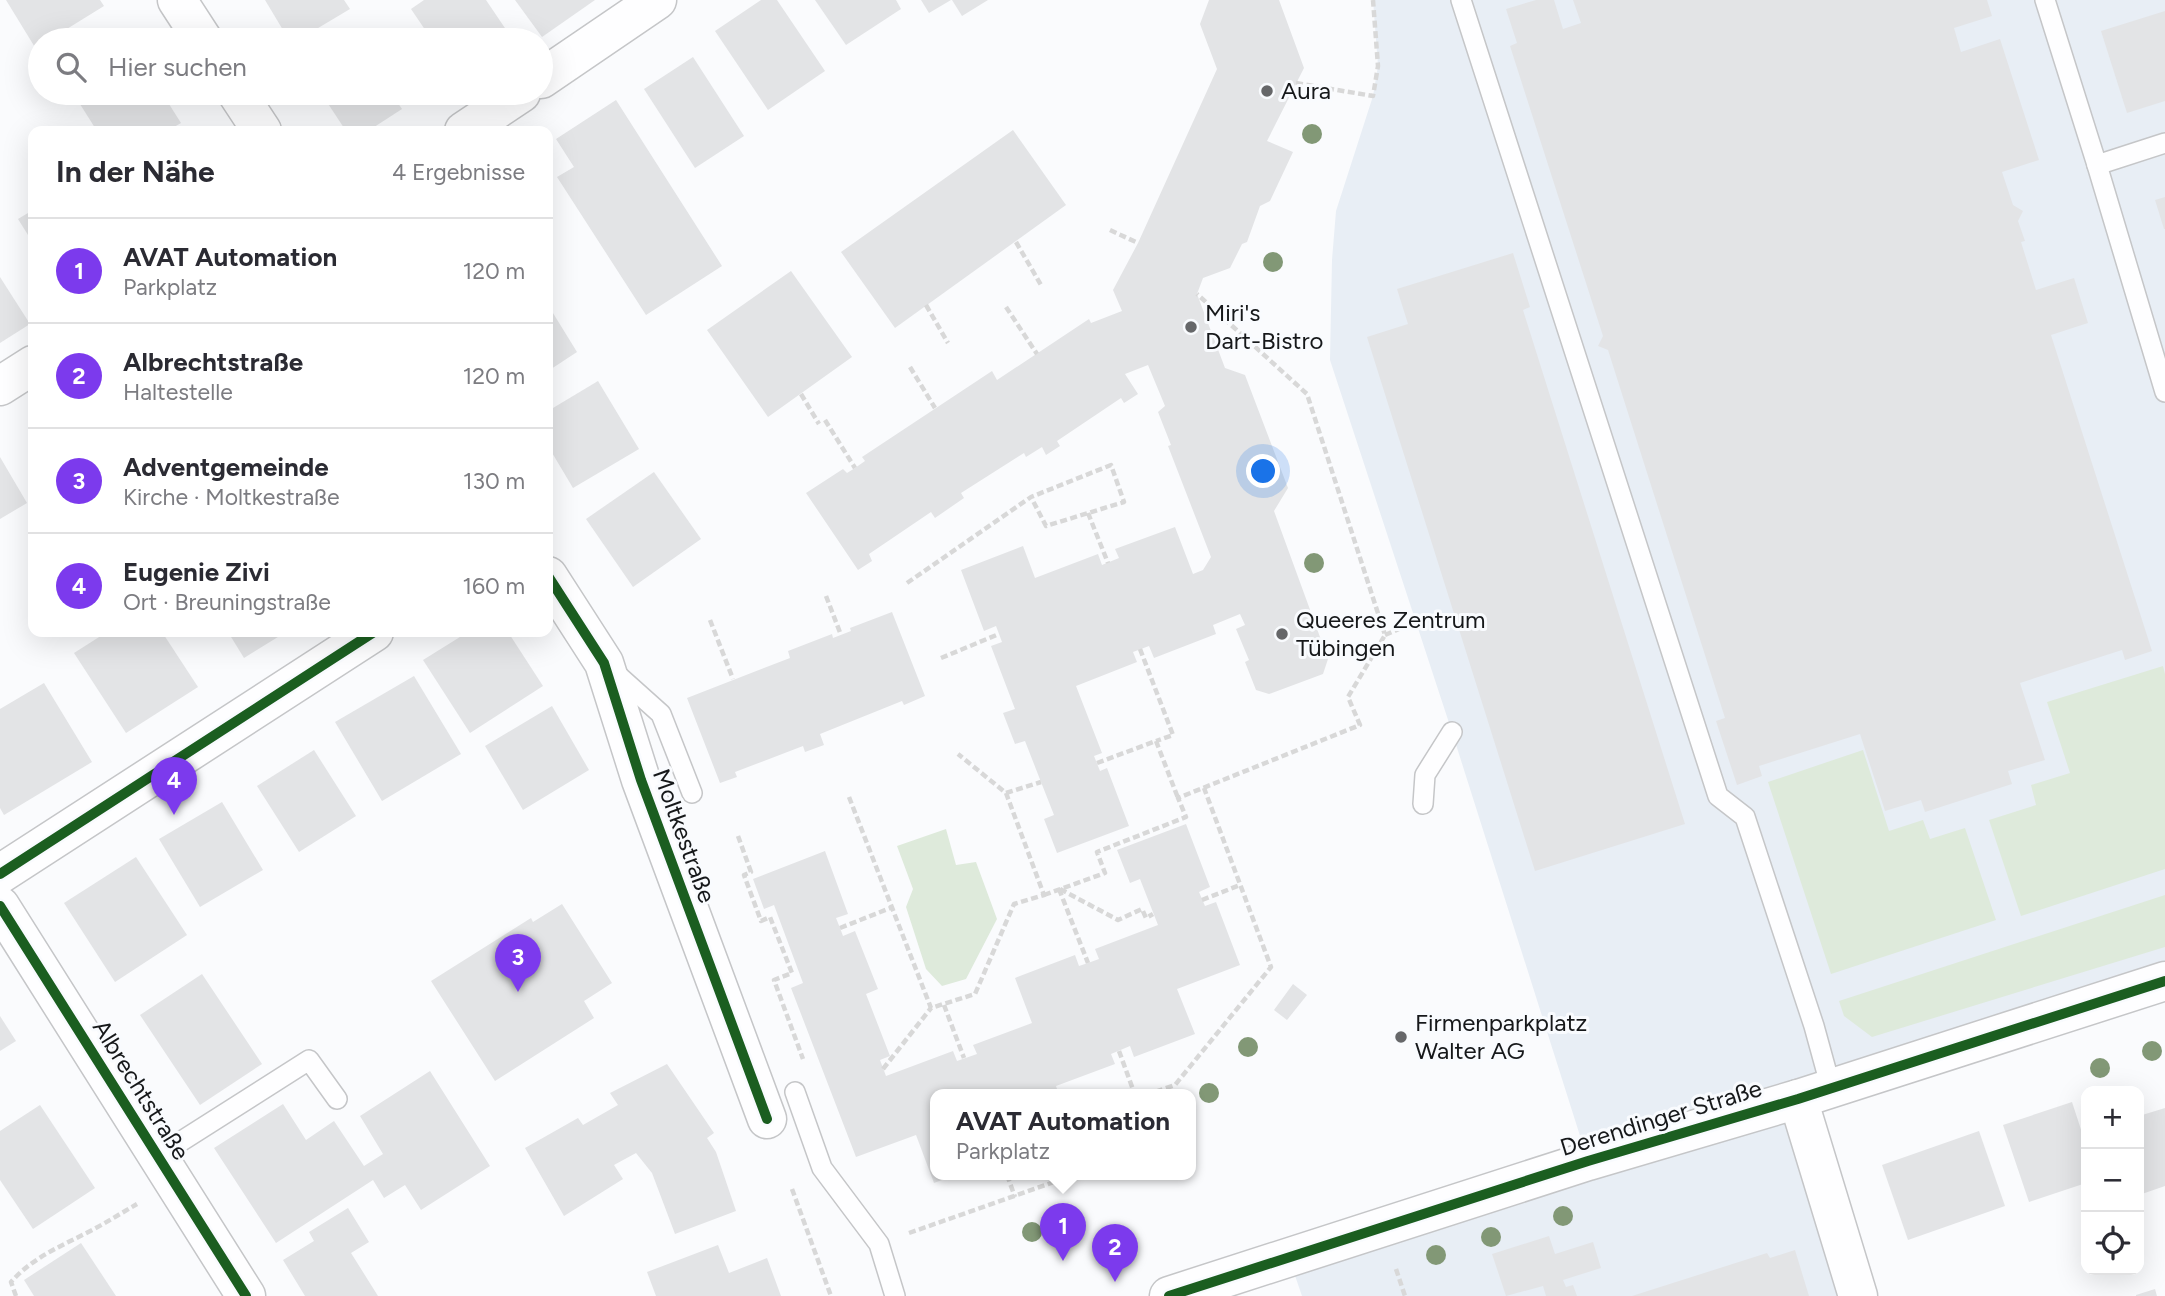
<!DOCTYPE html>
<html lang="de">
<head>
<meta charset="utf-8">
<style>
	body { margin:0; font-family:Figtree,sans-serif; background:#f2f2f3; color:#2b2b33 }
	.controls { position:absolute; right:21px; bottom:21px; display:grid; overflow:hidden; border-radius:14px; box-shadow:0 7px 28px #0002 }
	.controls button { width:63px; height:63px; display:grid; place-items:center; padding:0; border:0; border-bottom:2px solid #e1e1e2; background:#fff; color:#2b2b33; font:35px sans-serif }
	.you { position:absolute; left:1264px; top:472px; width:24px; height:24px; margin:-18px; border:5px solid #fff; border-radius:50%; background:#1a73e8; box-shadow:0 0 0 10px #1a73e833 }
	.badge { display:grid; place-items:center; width:46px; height:46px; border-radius:50%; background:#7c3aed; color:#fff; font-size:23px; font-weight:700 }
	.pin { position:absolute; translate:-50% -58px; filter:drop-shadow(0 2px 4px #0008) }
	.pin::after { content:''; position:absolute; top:37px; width:24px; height:21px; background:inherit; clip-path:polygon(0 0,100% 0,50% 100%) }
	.popup { position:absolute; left:930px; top:1089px; width:266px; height:91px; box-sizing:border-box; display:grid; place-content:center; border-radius:14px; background:#fff; filter:drop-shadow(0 2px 5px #0005); font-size:23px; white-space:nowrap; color:#7c7c81 }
	.popup b { font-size:26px; color:#2b2b33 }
	.popup::after { content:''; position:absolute; left:50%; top:100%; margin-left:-14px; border:14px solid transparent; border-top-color:#fff }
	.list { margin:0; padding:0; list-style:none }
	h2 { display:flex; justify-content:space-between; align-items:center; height:91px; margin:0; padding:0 28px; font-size:30px }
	h2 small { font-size:23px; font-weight:400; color:#7c7c81 }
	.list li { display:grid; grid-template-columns:46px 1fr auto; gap:21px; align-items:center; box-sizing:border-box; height:105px; padding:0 28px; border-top:2px solid #e1e1e2 }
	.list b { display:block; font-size:26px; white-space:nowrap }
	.list p { margin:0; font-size:23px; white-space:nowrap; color:#7c7c81 }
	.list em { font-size:23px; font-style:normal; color:#7c7c81 }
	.icon { flex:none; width:38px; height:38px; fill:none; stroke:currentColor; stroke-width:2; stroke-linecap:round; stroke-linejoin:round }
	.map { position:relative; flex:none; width:2165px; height:1296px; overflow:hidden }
	.search { position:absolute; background:#fff; box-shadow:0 7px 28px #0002; left:28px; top:28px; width:525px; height:77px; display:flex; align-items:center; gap:18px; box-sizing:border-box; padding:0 24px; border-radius:38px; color:#7c7c81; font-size:26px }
	.panel { position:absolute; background:#fff; box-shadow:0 7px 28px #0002; left:28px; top:126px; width:525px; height:511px; border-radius:14px }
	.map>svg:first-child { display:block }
	.built { fill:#e8eef5 }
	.green { fill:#deeadb }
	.building { fill:#e3e4e6 }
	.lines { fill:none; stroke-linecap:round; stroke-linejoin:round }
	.lane-casing { stroke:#c5c6c8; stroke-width:22 }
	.street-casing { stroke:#c5c6c8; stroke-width:41 }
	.secondary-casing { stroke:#c5c6c8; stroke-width:41 }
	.path { stroke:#d8d8d8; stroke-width:4.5; stroke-dasharray:7 3.5; stroke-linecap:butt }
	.lane { stroke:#fefeff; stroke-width:19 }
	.street { stroke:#fefeff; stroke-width:38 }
	.secondary { stroke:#fefeff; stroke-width:38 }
	.cycleway-casing { stroke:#f9fbfe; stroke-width:15 }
	.cycleway { stroke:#1b5e20; stroke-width:10 }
	.tree { fill:#829876 }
	.poi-dot { fill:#666769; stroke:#f9fbfe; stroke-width:2.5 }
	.labels { text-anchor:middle; stroke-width:6; stroke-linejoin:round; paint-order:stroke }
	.poi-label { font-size:24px; fill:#16181a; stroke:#f9fbfe; text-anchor:start }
	.street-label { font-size:24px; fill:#16181a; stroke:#f9fbfe }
</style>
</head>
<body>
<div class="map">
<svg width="2165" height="1296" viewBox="0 0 2165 1296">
	<rect width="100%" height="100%" fill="#fafbfd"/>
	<!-- built -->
	<path class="built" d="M 1373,0 L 2165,0 L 2165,981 L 1798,1098 L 1858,1296 L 1302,1296 L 1289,1258 L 1588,1161 L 1452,732 L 1330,360 L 1332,260 L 1336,211 L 1373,96 L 1378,66 Z"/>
	<!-- green -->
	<g class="green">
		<path d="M 2163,666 L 2165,674 L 2165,869 L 2021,916 L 1989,820 L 2036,805 L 2031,785 L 2070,773 L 2047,702 Z"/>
		<path d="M 1863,750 L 1889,831 L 1923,820 L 1930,839 L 1965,828 L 1996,920 L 1831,974 L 1768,782 Z"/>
		<path d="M 946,829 L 956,865 L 976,862 L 997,919 L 966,979 L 942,986 L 926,969 L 906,907 L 913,889 L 897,846 Z"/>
		<path d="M 2165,895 L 2165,947 L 1872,1037 L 1844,1016 L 1839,1001 Z"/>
	</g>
	<!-- building -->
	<g class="building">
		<path d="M 6,0 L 100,0 L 104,6 L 49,40 L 40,40 L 40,46 L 36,49 Z"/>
		<path d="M 265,0 L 344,0 L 350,9 L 298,40 L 289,40 Z"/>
		<path d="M 424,0 L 486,0 L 513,40 L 432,40 L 411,9 Z"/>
		<path d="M 515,0 L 595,0 L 542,37 Z"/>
		<path d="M 761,0 L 777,0 L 825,71 L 768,110 L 715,31 Z"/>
		<path d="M 815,0 L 896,0 L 901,9 L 846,45 Z"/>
		<path d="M 921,0 L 951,0 L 929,13 Z"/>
		<path d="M 952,0 L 988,0 L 962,16 Z"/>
		<path d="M 1209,0 L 1279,0 L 1304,68 L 1267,141 L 1293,152 L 1270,201 L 1260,206 L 1247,242 L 1242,244 L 1230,268 L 1203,278 L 1197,294 L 1225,368 L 1245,375 L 1288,488 L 1274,511 L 1328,659 L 1323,674 L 1269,694 L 1256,690 L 1245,662 L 1249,660 L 1236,629 L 1245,625 L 1240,614 L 1213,625 L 1216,634 L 1154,658 L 1149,646 L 1133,652 L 1137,662 L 1076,686 L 1102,753 L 1094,756 L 1100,771 L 1107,768 L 1129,826 L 1057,853 L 1044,819 L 1054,815 L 1041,782 L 1025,741 L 1015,744 L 1003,713 L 1015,709 L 991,646 L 1002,642 L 996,626 L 984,631 L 961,570 L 1023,546 L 1035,578 L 1098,554 L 1102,565 L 1119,558 L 1115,549 L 1175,527 L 1193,574 L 1203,570 L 1211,557 L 1168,446 L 1171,445 L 1158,412 L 1165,406 L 1148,365 L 1125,374 L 1138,394 L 1124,403 L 1121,398 L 1057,441 L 1060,446 L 1046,455 L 1042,447 L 1026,457 L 1024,453 L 961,493 L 964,498 L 935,518 L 931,512 L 869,554 L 872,561 L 858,570 L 806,493 L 843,469 L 847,473 L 855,468 L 865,461 L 862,457 L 992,371 L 997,380 L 1089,319 L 1091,323 L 1122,311 L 1113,290 L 1138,243 L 1217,69 L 1200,24 Z"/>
		<path d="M 1536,0 L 1554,0 L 1563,29 L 1581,23 L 1573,0 L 1987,0 L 1992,16 L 1954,28 L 1961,52 L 2000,39 L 2039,160 L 2002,172 L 2013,205 L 2023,211 L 2018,221 L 2025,241 L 2021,242 L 2036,290 L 2074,278 L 2088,323 L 2051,335 L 2152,651 L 2125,660 L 2122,650 L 2020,683 L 2045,760 L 2008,771 L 2012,784 L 1925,812 L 1921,800 L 1885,811 L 1860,734 L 1759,766 L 1762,776 L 1737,785 L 1716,721 L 1725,718 L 1608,350 L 1598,346 L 1603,336 L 1510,46 L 1517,43 L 1506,9 Z"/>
		<path d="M 2165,11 L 2165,101 L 2127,113 L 2101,31 Z"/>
		<path d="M 693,57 L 744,136 L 695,168 L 644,89 Z"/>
		<path d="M 73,93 L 162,93 L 181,123 L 167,131 L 97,131 Z"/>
		<path d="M 321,93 L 391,93 L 402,109 L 368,131 L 346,131 Z"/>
		<path d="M 616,100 L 722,266 L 646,315 L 557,177 L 574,167 L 556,139 Z"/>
		<path d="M 1013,130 L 1066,205 L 895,328 L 841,252 Z"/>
		<path d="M 2165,197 L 2165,229 L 2164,229 L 2155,200 Z"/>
		<path d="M 33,210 L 33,243 L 18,219 Z"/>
		<path d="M 1513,253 L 1530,307 L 1523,310 L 1685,824 L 1535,871 L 1367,337 L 1408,324 L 1397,289 Z"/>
		<path d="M 791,271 L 852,357 L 768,417 L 707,330 Z"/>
		<path d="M 0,277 L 30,324 L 0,343 Z"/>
		<path d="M 548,305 L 577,352 L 548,371 Z"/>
		<path d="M 598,381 L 639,449 L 573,488 L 548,446 L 548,411 Z"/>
		<path d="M 0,457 L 27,503 L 0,519 Z"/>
		<path d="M 654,472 L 701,539 L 633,587 L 586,519 Z"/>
		<path d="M 892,612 L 925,696 L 904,705 L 902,701 L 820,734 L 824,745 L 805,752 L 803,746 L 735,772 L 737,777 L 720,783 L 687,698 L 790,658 L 788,651 L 832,634 L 833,638 L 851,631 L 850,628 Z"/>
		<path d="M 107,632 L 162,632 L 198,687 L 126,733 L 74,653 Z"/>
		<path d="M 228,632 L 286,632 L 244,658 Z"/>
		<path d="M 468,632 L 508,632 L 543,686 L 470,733 L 423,660 Z"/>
		<path d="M 414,676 L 461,754 L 382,801 L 335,722 Z"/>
		<path d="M 44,683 L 92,762 L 4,815 L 0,808 L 0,709 Z"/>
		<path d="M 552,706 L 589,770 L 523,810 L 485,746 Z"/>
		<path d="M 314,750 L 356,816 L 299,852 L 257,786 Z"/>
		<path d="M 222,802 L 263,870 L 200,907 L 159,839 Z"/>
		<path d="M 1186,824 L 1210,887 L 1199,892 L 1205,906 L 1216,902 L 1240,965 L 1177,989 L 1195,1034 L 1134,1057 L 1130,1046 L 1111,1054 L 1115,1064 L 1056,1086 L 1059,1095 L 935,1095 L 935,1175 L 953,1176 L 934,1183 L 916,1135 L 856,1157 L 791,988 L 803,983 L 774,905 L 764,909 L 753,879 L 825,851 L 848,914 L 836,918 L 840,928 L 843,936 L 855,931 L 878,989 L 866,994 L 890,1056 L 880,1060 L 886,1076 L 953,1051 L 957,1061 L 977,1054 L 973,1045 L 1032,1023 L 1015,978 L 1075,955 L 1079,966 L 1088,963 L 1099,959 L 1095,949 L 1158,925 L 1140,879 L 1130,883 L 1117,850 Z"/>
		<path d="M 136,857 L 187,935 L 115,982 L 64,903 Z"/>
		<path d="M 562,904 L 612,983 L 584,1001 L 594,1018 L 495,1081 L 431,981 L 531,918 L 533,922 Z"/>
		<path d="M 202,974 L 262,1064 L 200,1105 L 140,1015 Z"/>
		<path d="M 1293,984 L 1307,995 L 1287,1020 L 1274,1010 Z"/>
		<path d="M 0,1016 L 16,1041 L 0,1051 Z"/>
		<path d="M 667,1064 L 714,1133 L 707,1138 L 716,1152 L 736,1211 L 675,1234 L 652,1173 L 636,1153 L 614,1165 L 623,1179 L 564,1216 L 525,1148 L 578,1118 L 583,1125 L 618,1105 L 610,1093 Z"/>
		<path d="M 430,1071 L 490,1166 L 421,1210 L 405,1185 L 384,1198 L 373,1180 L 276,1243 L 214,1148 L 283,1104 L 306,1140 L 334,1121 L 364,1166 L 383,1154 L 360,1116 Z"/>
		<path d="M 2072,1102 L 2086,1145 L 2086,1183 L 2029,1202 L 2003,1125 Z"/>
		<path d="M 40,1105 L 95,1188 L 33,1229 L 0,1180 L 0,1131 Z"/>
		<path d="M 2165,1108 L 2165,1186 L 2139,1195 L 2139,1116 Z"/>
		<path d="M 1979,1131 L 2005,1206 L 1908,1240 L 1882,1165 Z"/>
		<path d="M 348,1208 L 369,1242 L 351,1253 L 378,1296 L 305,1296 L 283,1260 L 314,1241 L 309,1232 Z"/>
		<path d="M 1549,1236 L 1555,1254 L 1593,1242 L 1601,1268 L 1563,1280 L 1566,1287 L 1573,1285 L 1577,1296 L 1546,1296 L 1543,1286 L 1506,1296 L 1492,1254 Z"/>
		<path d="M 81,1243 L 116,1296 L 34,1296 L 24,1280 Z"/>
		<path d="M 718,1245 L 729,1273 L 767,1258 L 781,1296 L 656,1296 L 647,1272 Z"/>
		<path d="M 1795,1250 L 1809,1296 L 1632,1296 L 1767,1253 L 1770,1258 Z"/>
		<path d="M 2155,1289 L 2157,1296 L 2136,1296 L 2136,1295 Z"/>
	</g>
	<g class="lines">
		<!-- lane casing -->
		<g class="lane-casing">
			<g id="lane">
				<path d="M 1461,0 L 1718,796 L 1745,817 L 1814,1026 L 1831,1088"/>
				<path d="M 2045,0 L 2097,165"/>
				<path d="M 2165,143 L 2097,165 L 2165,392"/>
				<path d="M 613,671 L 661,714 L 692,793"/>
				<path d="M 1423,804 L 1425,775 L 1452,732"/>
				<path d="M 795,1092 L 822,1168 L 879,1244 L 895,1296"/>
				<path d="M 158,1156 L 309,1060 L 337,1099"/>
			</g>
		</g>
		<!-- street casing -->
		<g class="street-casing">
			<g id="street">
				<path d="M 177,0 L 203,40"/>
				<path d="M 541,79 L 657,0"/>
				<path d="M 237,93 L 262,131"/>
				<path d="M 464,131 L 521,93"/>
				<path d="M 0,386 L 33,365"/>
				<path d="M 548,576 L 604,663 L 641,780 L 767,1119"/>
				<path d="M 0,874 L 374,632"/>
				<path d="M 0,906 L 246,1296"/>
				<path d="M 1798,1099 L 1858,1296"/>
			</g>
		</g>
		<!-- secondary casing -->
		<g class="secondary-casing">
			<path id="secondary" d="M 1169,1296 L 1588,1161 L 1798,1099 L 2165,981"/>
		</g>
		<!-- path -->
		<g class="path">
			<path d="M 1296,83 L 1373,96 L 1378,66 L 1373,0"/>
			<path d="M 1110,230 L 1138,243"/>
			<path d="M 1016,242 L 1041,285"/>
			<path d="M 926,305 L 948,343"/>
			<path d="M 1006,307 L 1037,354"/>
			<path d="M 910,367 L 935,408"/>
			<path d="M 801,394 L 819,424"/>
			<path d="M 825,420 L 855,468"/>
			<path d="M 1088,513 L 1108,563"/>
			<path d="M 907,583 L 1031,497 L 1111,465 L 1124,502 L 1046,526 L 1031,497"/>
			<path d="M 826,596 L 841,635"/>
			<path d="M 710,620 L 733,679"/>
			<path d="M 1385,635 L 1415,622"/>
			<path d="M 1140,649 L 1173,735 L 1156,741"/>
			<path d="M 941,658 L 999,634"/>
			<path d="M 1097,763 L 1156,741 L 1178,798"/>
			<path d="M 1006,793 L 1041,782"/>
			<path d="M 849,797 L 931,1008 L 975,994 L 1014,904 L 1044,895 L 1006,793 L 958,754"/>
			<path d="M 738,836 L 751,872 L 744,875 L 761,921 L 770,917 L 792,973 L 774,980 L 803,1059"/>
			<path d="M 1059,889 L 1088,963"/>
			<path d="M 1060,889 L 1118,920 L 1142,909 L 1146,918 L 1153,914"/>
			<path d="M 1044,895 L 1105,873 L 1097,852 L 1186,817 L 1178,798 L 1360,725 L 1348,697 L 1385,635 L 1307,394 L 1197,294"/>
			<path d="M 1202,900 L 1240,885"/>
			<path d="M 840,928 L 893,907"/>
			<path d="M 944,1005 L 964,1058"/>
			<path d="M 1119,1051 L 1135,1095"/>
			<path d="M 883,1069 L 931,1008"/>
			<path d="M 1146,1095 L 1175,1085 L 1271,967 L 1204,788"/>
			<path d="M 1007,1175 L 1015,1197"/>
			<path d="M 792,1189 L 831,1296"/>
			<path d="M 909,1233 L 1074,1175"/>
			<path d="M 1396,1269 L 1405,1296"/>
			<path d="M 16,1296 L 11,1282 C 34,1256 64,1245 94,1229 C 109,1221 123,1212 137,1204"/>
		</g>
		<!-- lane -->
		<use href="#lane" class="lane"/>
		<!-- street -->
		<use href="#street" class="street"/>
		<!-- secondary -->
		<use href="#secondary" class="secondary"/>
		<!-- cycleway casing -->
		<g class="cycleway-casing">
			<g id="cycleway">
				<path d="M 548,576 L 604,663 L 641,780 L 767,1119"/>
				<path d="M 0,874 L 374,632"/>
				<path d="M 0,906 L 246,1296"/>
				<path d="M 1169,1296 L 1588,1161 L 1798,1099 L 2165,981"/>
			</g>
		</g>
		<!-- cycleway -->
		<use href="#cycleway" class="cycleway"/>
	</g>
	<!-- trees -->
	<g class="tree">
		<circle cx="1312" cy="134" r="10"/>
		<circle cx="1273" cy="262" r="10"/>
		<circle cx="1314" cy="563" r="10"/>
		<circle cx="1248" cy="1047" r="10"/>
		<circle cx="2152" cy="1051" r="10"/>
		<circle cx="2100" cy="1068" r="10"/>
		<circle cx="1209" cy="1093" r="10"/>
		<circle cx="1563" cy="1216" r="10"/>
		<circle cx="1032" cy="1232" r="10"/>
		<circle cx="1491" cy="1237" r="10"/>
		<circle cx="1436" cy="1255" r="10"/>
	</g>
	<!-- markers -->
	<g class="poi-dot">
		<circle cx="1267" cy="91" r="7"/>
		<circle cx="1191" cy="327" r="7"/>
		<circle cx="1282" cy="634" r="7"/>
		<circle cx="1401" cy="1037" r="7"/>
	</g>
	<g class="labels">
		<!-- poi labels -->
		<g class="poi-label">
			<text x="1281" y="99">Aura</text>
			<text x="1205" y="321">Miri's<tspan x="1205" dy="28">Dart-Bistro</tspan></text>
			<text x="1296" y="628">Queeres Zentrum<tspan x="1296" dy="28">Tübingen</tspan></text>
			<text x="1415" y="1031">Firmenparkplatz<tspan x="1415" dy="28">Walter AG</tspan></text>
		</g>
		<!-- street labels -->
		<g class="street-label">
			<text transform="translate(684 836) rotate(70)" y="8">Moltkestraße</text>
			<text transform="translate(141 1090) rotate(58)" y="8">Albrechtstraße</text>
			<text transform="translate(1661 1118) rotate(-17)" y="8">Derendinger Straße</text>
		</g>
	</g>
</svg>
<div class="controls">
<button>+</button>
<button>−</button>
<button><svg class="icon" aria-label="locate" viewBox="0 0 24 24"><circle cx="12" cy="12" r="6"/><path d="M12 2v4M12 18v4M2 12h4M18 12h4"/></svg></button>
</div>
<div class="you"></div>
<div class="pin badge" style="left:1063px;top:1261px">1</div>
<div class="popup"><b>AVAT Automation</b>Parkplatz</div>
<div class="pin badge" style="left:1115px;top:1282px">2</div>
<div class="pin badge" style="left:518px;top:992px">3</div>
<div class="pin badge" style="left:174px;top:815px">4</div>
<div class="search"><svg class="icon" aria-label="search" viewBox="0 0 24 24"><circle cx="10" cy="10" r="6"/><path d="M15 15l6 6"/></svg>Hier suchen</div>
<section class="panel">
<h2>In der Nähe<small>4 Ergebnisse</small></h2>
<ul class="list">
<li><span class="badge">1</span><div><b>AVAT Automation</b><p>Parkplatz</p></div><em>120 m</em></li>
<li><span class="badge">2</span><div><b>Albrechtstraße</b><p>Haltestelle</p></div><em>120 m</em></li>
<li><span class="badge">3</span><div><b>Adventgemeinde</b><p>Kirche · Moltkestraße</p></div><em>130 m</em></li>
<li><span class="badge">4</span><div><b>Eugenie Zivi</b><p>Ort · Breuningstraße</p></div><em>160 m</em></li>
</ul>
</section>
</div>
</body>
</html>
